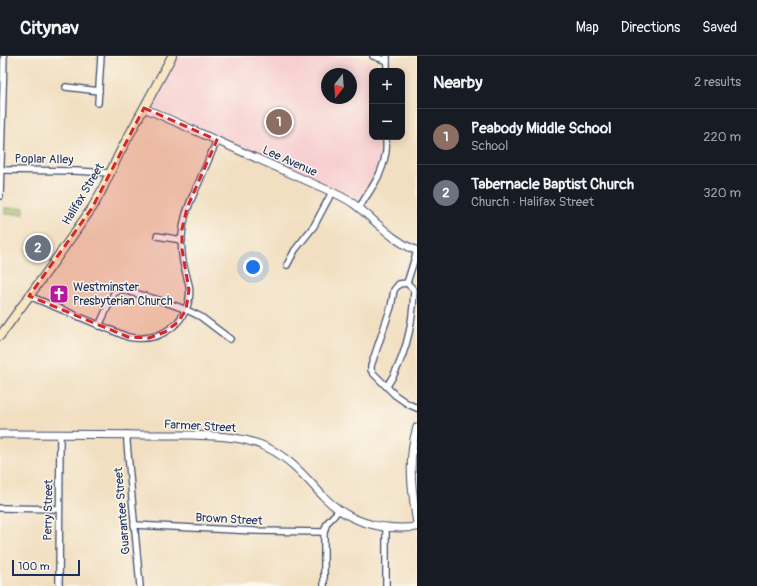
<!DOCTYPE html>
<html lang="en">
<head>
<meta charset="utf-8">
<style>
	body { margin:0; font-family:Pangolin,sans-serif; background:#20242c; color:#f1f3f6 }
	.controls { position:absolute; right:12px; top:12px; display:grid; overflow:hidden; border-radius:8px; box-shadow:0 2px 10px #0003 }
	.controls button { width:36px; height:36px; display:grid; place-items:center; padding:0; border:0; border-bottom:1px solid #363941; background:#171b24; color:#f1f3f6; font:20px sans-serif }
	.compass { position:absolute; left:321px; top:12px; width:36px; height:36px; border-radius:50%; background:#171b24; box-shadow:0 2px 10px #0003; rotate:197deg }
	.scale { position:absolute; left:12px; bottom:10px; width:68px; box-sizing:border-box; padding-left:4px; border:2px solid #1b2f5e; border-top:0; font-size:11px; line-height:14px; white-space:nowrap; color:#1b2f5e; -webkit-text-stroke:3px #fbf7ec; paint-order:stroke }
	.you { position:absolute; left:253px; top:211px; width:14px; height:14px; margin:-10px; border:3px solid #fff; border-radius:50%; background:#1a73e8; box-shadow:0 0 0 6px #1a73e833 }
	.badge { display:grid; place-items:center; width:26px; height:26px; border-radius:50%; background:#0b8043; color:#fff; font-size:13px; font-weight:700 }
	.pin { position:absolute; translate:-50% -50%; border:2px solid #fff; box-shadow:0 1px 4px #0006 }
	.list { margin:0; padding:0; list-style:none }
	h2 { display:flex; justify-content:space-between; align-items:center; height:52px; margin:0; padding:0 16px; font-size:17px }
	h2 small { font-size:13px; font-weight:400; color:#9ea1a6 }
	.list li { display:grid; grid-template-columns:26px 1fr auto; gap:12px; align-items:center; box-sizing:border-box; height:56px; padding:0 16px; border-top:1px solid #363941 }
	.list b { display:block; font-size:15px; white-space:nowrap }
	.list p { margin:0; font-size:13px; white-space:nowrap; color:#9ea1a6 }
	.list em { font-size:13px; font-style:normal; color:#9ea1a6 }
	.map { position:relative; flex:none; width:417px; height:530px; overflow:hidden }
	header { display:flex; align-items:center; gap:24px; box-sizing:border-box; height:56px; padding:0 20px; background:#171b24; border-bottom:1px solid #363941 }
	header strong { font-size:19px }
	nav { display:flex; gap:22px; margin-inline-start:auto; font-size:14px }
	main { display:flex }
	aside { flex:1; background:#171b24 }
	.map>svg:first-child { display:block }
	.built { fill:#f7cfd1; fill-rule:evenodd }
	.green { fill:#aabf63; stroke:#627760 }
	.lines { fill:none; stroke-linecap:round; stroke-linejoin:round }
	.minor-casing { stroke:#3b496d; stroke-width:8 }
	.tertiary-casing { stroke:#3b496d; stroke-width:9 }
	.secondary-casing { stroke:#3b496d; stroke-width:10 }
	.minor { stroke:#fff; stroke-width:5.5 }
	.tertiary { stroke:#fff; stroke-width:7 }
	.secondary { stroke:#f9e7c3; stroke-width:8 }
	.marked { fill:#d62828; fill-opacity:0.2; stroke:#d62828; stroke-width:3; stroke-dasharray:8 5; stroke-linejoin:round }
	.labels { text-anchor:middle; stroke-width:3; stroke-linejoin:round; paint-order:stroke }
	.street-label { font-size:12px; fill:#1b2f5e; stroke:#fbf7ec }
	.poi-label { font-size:12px; fill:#1b2f5e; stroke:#fbf7ec; text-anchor:start }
</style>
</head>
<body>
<header>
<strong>Citynav</strong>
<nav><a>Map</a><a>Directions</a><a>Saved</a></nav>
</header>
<main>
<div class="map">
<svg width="417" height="530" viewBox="0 0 417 530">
	<rect width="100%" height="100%" fill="#fbf7ec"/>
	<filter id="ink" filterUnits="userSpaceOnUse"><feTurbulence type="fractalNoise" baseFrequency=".025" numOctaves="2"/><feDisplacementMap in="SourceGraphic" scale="8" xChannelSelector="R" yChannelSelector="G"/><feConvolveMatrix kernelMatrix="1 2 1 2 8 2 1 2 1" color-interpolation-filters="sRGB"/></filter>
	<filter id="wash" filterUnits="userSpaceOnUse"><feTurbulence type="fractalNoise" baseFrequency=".012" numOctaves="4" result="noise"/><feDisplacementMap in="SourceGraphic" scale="16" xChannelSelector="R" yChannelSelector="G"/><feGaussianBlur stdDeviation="0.9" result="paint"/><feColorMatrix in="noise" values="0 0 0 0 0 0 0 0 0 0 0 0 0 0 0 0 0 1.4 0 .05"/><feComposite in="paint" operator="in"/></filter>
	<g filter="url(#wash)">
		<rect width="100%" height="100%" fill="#f2dfc1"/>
		<!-- built -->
		<path class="built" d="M 177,0 L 355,0 L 381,12 L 381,15 L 372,15 L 372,81 L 380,81 L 379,104 L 374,119 L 357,144 L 151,50 L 168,14 ZM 327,18 L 351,18 L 351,42 L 327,42 Z"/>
		<!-- green -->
		<rect class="green" x="5" y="152" width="19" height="6"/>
	</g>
	<g filter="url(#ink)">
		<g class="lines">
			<!-- minor casing -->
			<g class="minor-casing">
				<g id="minor">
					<path d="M 373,0 L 387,5"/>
					<path d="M 387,15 L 387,0"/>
					<path d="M 66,31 L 99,35"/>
					<path d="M 98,47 L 101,0"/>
					<path d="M 1,114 L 75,115 L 111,117"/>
					<path d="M 0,140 L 4,0"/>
					<path d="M 359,152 C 369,135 382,120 385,100 C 387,94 386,87 386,81"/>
					<path d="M 157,180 L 182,184"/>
					<path d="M 417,195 L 407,227 L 399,228 L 394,234 L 391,251 L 371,310 L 371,314 L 373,317 L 395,339 L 408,348 L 417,352"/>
					<path d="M 287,209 L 295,194 L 314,170 L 332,136"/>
					<path d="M 29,240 L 128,281 C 143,284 158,282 171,272 C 184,262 192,246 189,229 C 187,221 185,214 183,206 C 181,195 181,183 183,172 C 185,156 192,141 199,126 C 205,112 211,98 217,84"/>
					<path d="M 99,270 L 114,237 L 120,234 L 124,234 C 150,242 177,248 201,261 L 230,283"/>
					<path d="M 387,330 C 406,302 413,267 414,234 L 407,227"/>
					<path d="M 127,378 L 127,387 L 140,530"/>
					<path d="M 0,452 L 59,453"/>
					<path d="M 134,469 L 255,475 L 324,476"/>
					<path d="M 386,471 L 386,530"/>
					<path d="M 59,530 L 60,378"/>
					<path d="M 324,530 L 324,476 L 327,467 L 339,454"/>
				</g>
			</g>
			<!-- tertiary casing -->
			<g class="tertiary-casing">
				<g id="tertiary">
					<path d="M 144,52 L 332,136 C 341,140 351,145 359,152 C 379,168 393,185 417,195"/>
					<path d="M 417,371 C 407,403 412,436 417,468"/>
					<path d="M 0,378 C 47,378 93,378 140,379 C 157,379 174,379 191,379 C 219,380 243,380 268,392 C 291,403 306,422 323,440 C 348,466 381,475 417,471"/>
				</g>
			</g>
			<!-- secondary casing -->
			<g class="secondary-casing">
				<path id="secondary" d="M 0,280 L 49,213 L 92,152 L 102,134 L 119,98 L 172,0"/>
			</g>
			<!-- minor -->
			<use href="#minor" class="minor"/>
			<!-- tertiary -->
			<use href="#tertiary" class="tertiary"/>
			<!-- secondary -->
			<use href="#secondary" class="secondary"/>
		</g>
	</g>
	<!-- marked area -->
	<path class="marked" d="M 144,52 L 217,84 L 187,152 L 182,173 L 182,193 L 189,234 L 186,254 L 178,266 L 165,276 L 149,282 L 128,281 L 29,240 L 92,152 Z"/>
	<!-- icons -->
	<defs>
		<g id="church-square" transform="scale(1)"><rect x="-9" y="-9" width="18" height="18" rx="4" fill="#b5179e" stroke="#fbf7ec"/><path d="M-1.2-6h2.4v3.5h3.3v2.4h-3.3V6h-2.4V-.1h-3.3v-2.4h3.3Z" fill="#fff"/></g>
	</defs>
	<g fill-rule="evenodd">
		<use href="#church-square" x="59" y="238"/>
	</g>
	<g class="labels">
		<!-- street labels -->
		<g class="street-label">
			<text transform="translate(44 103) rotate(1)" y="4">Poplar Alley</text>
			<text transform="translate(290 105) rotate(24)" y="4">Lee Avenue</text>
			<text transform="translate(83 138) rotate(-59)" y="4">Halifax Street</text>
			<text transform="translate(200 370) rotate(3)" y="4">Farmer Street</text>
			<text transform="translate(48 454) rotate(-89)" y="4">Perry Street</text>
			<text transform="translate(122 455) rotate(-95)" y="4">Guarantee Street</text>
			<text transform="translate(229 463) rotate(3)" y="4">Brown Street</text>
		</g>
		<!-- poi labels -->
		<g class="poi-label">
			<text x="73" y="235">Westminster<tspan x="73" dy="14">Presbyterian Church</tspan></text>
		</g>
	</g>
</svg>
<div class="controls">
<button>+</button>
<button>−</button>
</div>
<svg class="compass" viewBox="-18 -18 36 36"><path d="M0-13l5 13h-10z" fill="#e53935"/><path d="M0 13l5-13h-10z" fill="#9ea1a6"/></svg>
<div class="scale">100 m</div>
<div class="you"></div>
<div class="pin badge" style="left:279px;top:66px;background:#8d6e63">1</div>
<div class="pin badge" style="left:38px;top:192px;background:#6b7280">2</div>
</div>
<aside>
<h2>Nearby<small>2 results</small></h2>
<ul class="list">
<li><span class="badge" style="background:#8d6e63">1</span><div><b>Peabody Middle School</b><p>School</p></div><em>220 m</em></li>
<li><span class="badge" style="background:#6b7280">2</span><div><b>Tabernacle Baptist Church</b><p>Church · Halifax Street</p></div><em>320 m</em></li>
</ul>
</aside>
</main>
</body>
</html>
